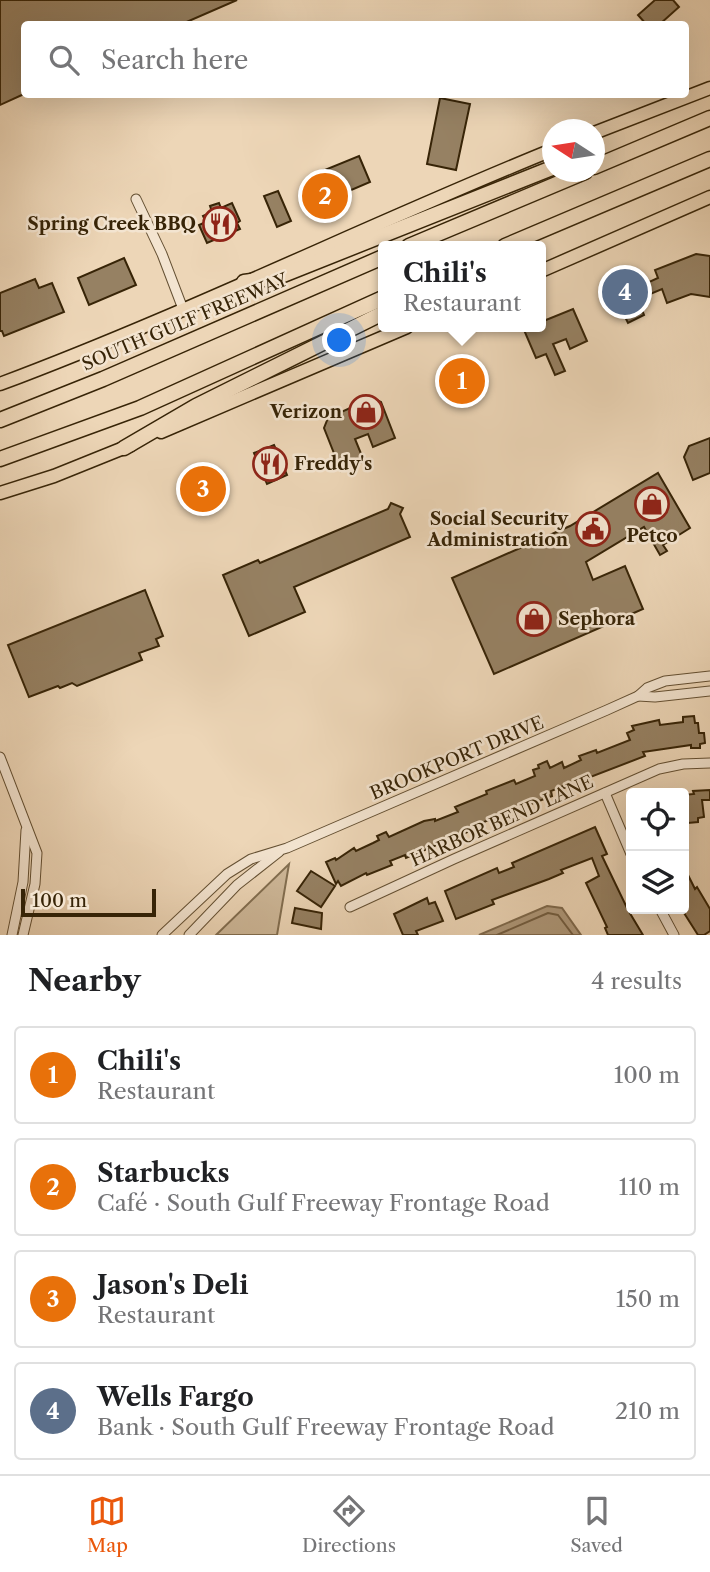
<!DOCTYPE html>
<html lang="en">
<head>
<meta charset="utf-8">
<style>
	body { margin:0; font-family:"Libre Caslon Text",serif; background:#f2f2f2; color:#202124 }
	.controls { position:absolute; right:21px; bottom:21px; display:grid; overflow:hidden; border-radius:7px; box-shadow:0 7px 28px #0002 }
	.controls button { width:63px; height:63px; display:grid; place-items:center; padding:0; border:0; border-bottom:2px solid #e0e0e0; background:#fff; color:#202124; font:35px sans-serif }
	.compass { position:absolute; left:542px; top:119px; width:63px; height:63px; border-radius:50%; background:#fff; box-shadow:0 7px 28px #0002; rotate:282deg }
	.scale { position:absolute; left:21px; bottom:18px; width:135px; box-sizing:border-box; padding-left:7px; border:4px solid #372407; border-top:0; font-size:19px; line-height:24px; white-space:nowrap; color:#372407; -webkit-text-stroke:5px #f3e4d0; paint-order:stroke }
	.you { position:absolute; left:340px; top:341px; width:24px; height:24px; margin:-18px; border:5px solid #fff; border-radius:50%; background:#1a73e8; box-shadow:0 0 0 10px #1a73e833 }
	.badge { display:grid; place-items:center; width:46px; height:46px; border-radius:50%; background:#ea580c; color:#fff; font-size:23px; font-weight:700 }
	.pin { position:absolute; translate:-50% -50%; border:4px solid #fff; box-shadow:0 2px 7px #0006 }
	.popup { position:absolute; left:378px; top:241px; width:168px; height:91px; box-sizing:border-box; display:grid; place-content:center; border-radius:7px; background:#fff; filter:drop-shadow(0 2px 5px #0005); font-size:23px; white-space:nowrap; color:#757577 }
	.popup b { font-size:26px; color:#202124 }
	.popup::after { content:''; position:absolute; left:50%; top:100%; margin-left:-14px; border:14px solid transparent; border-top-color:#fff }
	.list { margin:0; padding:0; list-style:none }
	h2 { display:flex; justify-content:space-between; align-items:center; height:91px; margin:0; padding:0 28px; font-size:30px }
	h2 small { font-size:23px; font-weight:400; color:#757577 }
	.list li { display:grid; grid-template-columns:46px 1fr auto; gap:21px; align-items:center; box-sizing:border-box; height:98px; margin:0 14px 14px; padding:0 14px; border:2px solid #e0e0e0; border-radius:7px }
	.list b { display:block; font-size:26px; white-space:nowrap }
	.list p { margin:0; font-size:23px; white-space:nowrap; color:#757577 }
	.list em { font-size:23px; font-style:normal; color:#757577 }
	.icon { flex:none; width:38px; height:38px; fill:none; stroke:currentColor; stroke-width:2; stroke-linecap:round; stroke-linejoin:round }
	.map { position:relative; flex:none; width:710px; height:935px; overflow:hidden }
	.search { position:absolute; background:#fff; box-shadow:0 7px 28px #0002; left:21px; right:21px; top:21px; height:77px; display:flex; align-items:center; gap:18px; box-sizing:border-box; padding:0 24px; border-radius:7px; color:#757577; font-size:26px }
	.sheet { height:539px; background:#fff }
	nav { display:flex; justify-content:space-around; align-items:center; box-sizing:border-box; height:98px; border-top:2px solid #e0e0e0; background:#fff; font-size:19px; color:#757577 }
	nav a { display:grid; justify-items:center; gap:4px }
	nav .on { color:#ea580c }
	.map>svg:first-child { display:block }
	.green { fill:#ceb899; stroke:#826e50; stroke-width:2 }
	.water { fill:#af997b; stroke:#7f6a4d; stroke-width:2 }
	.lines { fill:none; stroke-linecap:round; stroke-linejoin:round }
	.shore { stroke:#735e41; stroke-width:2 }
	.building { fill:#968163; stroke:#372407; stroke-width:2 }
	.minor-casing { stroke:#645033; stroke-width:11 }
	.major-casing { stroke:#372407; stroke-width:15 }
	.highway-casing { stroke:#372407; stroke-width:17 }
	.minor { stroke:#f3e4d0; stroke-width:9 }
	.major { stroke:#edd6b7; stroke-width:12 }
	.highway { stroke:#edd6b7; stroke-width:14 }
	.labels { text-anchor:middle; stroke-width:5; stroke-linejoin:round; paint-order:stroke }
	.poi-label { font-size:18px; font-weight:bold; fill:#372407; stroke:#f3e4d0; text-anchor:end }
	.street-label { font-size:18px; fill:#372407; stroke:#f3e4d0 }
</style>
</head>
<body>
<div class="map">
<svg width="710" height="935" viewBox="0 0 710 935">
	<rect width="100%" height="100%" fill="#edd6b7"/>
	<filter id="stains"><feTurbulence type="fractalNoise" baseFrequency=".00286" numOctaves="4"/><feColorMatrix values="0 0 0 0 .2 0 0 0 0 .09 0 0 0 0 .02 0 0 0 .5 -.17"/></filter>
	<radialGradient id="worn" r=".72"><stop offset=".6" stop-color="#630" stop-opacity="0"/><stop offset="1" stop-color="#630" stop-opacity=".3"/></radialGradient>
	<!-- green -->
	<path class="green" d="M 289,864 L 277,935 L 216,935 Z"/>
	<!-- water -->
	<path class="water" d="M 547,906 L 562,908 L 581,935 L 479,935 Z"/>
	<g class="lines">
		<!-- shore -->
		<path class="shore" d="M 497,935 L 548,913 L 558,915 L 573,935"/>
	</g>
	<!-- building -->
	<g class="building">
		<path d="M 0,0 L 237,0 L 182,24 L 24,24 L 24,94 L 0,105 Z"/>
		<path d="M 655,0 L 673,0 L 679,7 L 660,24 L 646,24 L 638,15 Z"/>
		<path d="M 440,98 L 470,104 L 456,170 L 427,164 Z"/>
		<path d="M 359,156 L 370,182 L 321,203 L 310,176 Z"/>
		<path d="M 278,191 L 291,221 L 277,227 L 264,196 Z"/>
		<path d="M 219,203 L 221,208 L 232,203 L 240,221 L 237,223 L 240,229 L 207,243 L 199,225 L 206,222 L 203,216 L 212,212 L 210,206 Z"/>
		<path d="M 696,254 L 710,256 L 710,297 L 691,294 L 667,303 L 662,289 L 638,299 L 644,315 L 628,323 L 611,288 L 631,282 L 634,289 L 658,278 L 655,270 Z"/>
		<path d="M 124,258 L 136,285 L 89,305 L 78,278 Z"/>
		<path d="M 35,279 L 39,288 L 52,283 L 64,312 L 4,336 L 2,331 L 0,331 L 0,293 Z"/>
		<path d="M 573,309 L 587,341 L 570,349 L 566,339 L 553,344 L 565,371 L 555,375 L 546,354 L 536,358 L 524,330 L 530,327 L 541,327 L 541,322 Z"/>
		<path d="M 471,362 L 482,387 L 477,389 L 479,393 L 455,404 L 442,375 L 449,372 L 447,367 L 457,363 L 459,368 Z"/>
		<path d="M 372,398 L 381,402 L 395,438 L 373,447 L 368,434 L 355,439 L 364,461 L 341,471 L 324,428 L 328,418 Z"/>
		<path d="M 710,438 L 710,473 L 693,480 L 684,457 L 689,446 Z"/>
		<path d="M 274,445 L 287,475 L 267,484 L 254,453 Z"/>
		<path d="M 211,466 L 224,499 L 202,509 L 199,501 L 193,504 L 182,479 Z"/>
		<path d="M 658,473 L 690,528 L 663,545 L 667,551 L 660,555 L 644,527 L 586,562 L 593,580 L 625,566 L 643,609 L 494,674 L 452,578 L 570,526 Z"/>
		<path d="M 391,503 L 403,508 L 400,514 L 410,537 L 294,587 L 305,612 L 249,636 L 223,575 L 258,560 L 260,563 L 388,509 Z"/>
		<path d="M 145,590 L 163,636 L 156,639 L 159,646 L 139,653 L 142,660 L 77,686 L 72,683 L 60,688 L 58,686 L 29,697 L 8,645 Z"/>
		<path d="M 694,716 L 695,723 L 698,723 L 699,733 L 704,733 L 705,743 L 700,744 L 700,748 L 691,748 L 691,745 L 643,752 L 645,756 L 585,779 L 586,781 L 575,786 L 574,784 L 564,788 L 563,786 L 551,791 L 552,796 L 481,823 L 482,826 L 406,858 L 405,855 L 390,861 L 392,865 L 367,875 L 366,873 L 341,886 L 338,881 L 336,884 L 326,862 L 335,858 L 336,860 L 354,848 L 356,851 L 373,843 L 379,840 L 377,836 L 386,832 L 389,837 L 424,821 L 435,819 L 435,821 L 458,812 L 455,807 L 487,794 L 486,791 L 514,780 L 516,784 L 535,776 L 533,770 L 539,768 L 538,765 L 547,761 L 550,768 L 562,762 L 564,768 L 581,760 L 579,756 L 596,750 L 597,753 L 630,740 L 627,733 L 634,730 L 632,726 L 659,720 L 660,725 L 683,722 L 683,717 Z"/>
		<path d="M 710,790 L 710,800 L 702,800 L 704,817 L 698,818 L 698,822 L 688,823 L 684,795 L 694,794 L 693,791 Z"/>
		<path d="M 595,827 L 607,854 L 602,856 L 628,910 L 643,935 L 608,935 L 605,928 L 607,927 L 586,883 L 599,876 L 592,858 L 561,870 L 563,873 L 549,879 L 492,900 L 494,904 L 456,919 L 445,891 L 497,868 L 499,873 L 514,867 L 512,863 Z"/>
		<path d="M 684,867 L 695,889 L 697,887 L 710,909 L 710,931 L 704,935 L 698,935 L 684,913 Z"/>
		<path d="M 311,871 L 335,886 L 321,907 L 297,891 Z"/>
		<path d="M 427,898 L 429,904 L 435,902 L 443,921 L 416,931 L 418,935 L 403,935 L 394,914 Z"/>
		<path d="M 295,908 L 322,913 L 321,929 L 292,923 Z"/>
	</g>
	<g class="lines">
		<!-- minor casing -->
		<g class="minor-casing">
			<g id="minor">
				<path d="M 136,199 L 162,254 L 183,309"/>
				<path d="M 638,696 L 655,697 L 710,691"/>
				<path d="M 0,757 L 37,853 L 35,884 L 23,935"/>
				<path d="M 605,793 L 631,854"/>
				<path d="M 350,907 L 454,859 L 659,769 L 683,764 L 710,763"/>
				<path d="M 660,909 L 674,935"/>
				<path d="M 12,935 L 23,882 L 26,830"/>
				<path d="M 162,935 L 227,874 L 251,859 L 287,848 L 607,710 L 638,696 L 647,688 L 665,681 L 710,676"/>
				<path d="M 189,935 L 237,885 L 279,852"/>
			</g>
		</g>
		<!-- major casing -->
		<g class="major-casing">
			<g id="major">
				<path d="M 594,133 L 710,88"/>
				<path d="M 541,271 L 710,197"/>
				<path d="M 0,384 C 187,314 367,225 552,150"/>
				<path d="M 161,432 L 407,327"/>
				<path d="M 0,493 L 54,476 L 131,445"/>
			</g>
		</g>
		<!-- highway casing -->
		<g class="highway-casing">
			<g id="highway">
				<path d="M 594,167 L 710,118"/>
				<path d="M 409,246 L 585,172"/>
				<path d="M 505,246 L 710,159"/>
				<path d="M 244,282 L 278,277 L 552,168"/>
				<path d="M 0,420 L 103,379 L 383,257"/>
				<path d="M 124,448 L 196,406 L 383,313"/>
				<path d="M 0,459 L 140,408 L 383,298"/>
			</g>
		</g>
		<!-- minor -->
		<use href="#minor" class="minor"/>
		<!-- major -->
		<use href="#major" class="major"/>
		<!-- highway -->
		<use href="#highway" class="highway"/>
	</g>
	<!-- icons -->
	<defs>
		<g id="restaurant-ring" transform="scale(1.75)"><circle r="9.5" fill="#f3e4d0" stroke="#8f2418" stroke-width="1.5"/><path d="M-5-6h1v4h1v-4h1v4h1v-4h1v5L-1.5 .5V6h-2V.5L-5-1ZM5-6V6H3V1.5H1.5Q1.5-4 5-6Z" fill="#8f2418"/></g>
		<g id="shop-ring" transform="scale(1.75)"><circle r="9.5" fill="#f3e4d0" stroke="#8f2418" stroke-width="1.5"/><path d="M-5-2.5h2.3a2.7 3.5 0 0 1 5.4 0H5L5.5 6h-11ZM-1.5-2.5h3a1.5 2.3 0 0 0-3 0Z" fill="#8f2418"/></g>
		<g id="civic-ring" transform="scale(1.75)"><circle r="9.5" fill="#f3e4d0" stroke="#8f2418" stroke-width="1.5"/><path d="M-.6-6.5H3V-4.5H.6V-3L4-1V1h2V6H-6V1h2V-1L-.6-3ZM-1.2 2.5V6h2.4V2.5Z" fill="#8f2418"/></g>
	</defs>
	<g fill-rule="evenodd">
		<use href="#restaurant-ring" x="220" y="224"/>
		<use href="#shop-ring" x="366" y="412"/>
		<use href="#restaurant-ring" x="270" y="464"/>
		<use href="#shop-ring" x="652" y="504"/>
		<use href="#civic-ring" x="593" y="529"/>
		<use href="#shop-ring" x="534" y="619"/>
	</g>
	<g class="labels">
		<!-- poi labels -->
		<g class="poi-label">
			<text x="196" y="230">Spring Creek BBQ</text>
			<text x="342" y="418">Verizon</text>
			<text x="294" y="470" text-anchor="start">Freddy's</text>
			<text x="568" y="525">Social Security<tspan x="568" dy="21">Administration</tspan></text>
			<text x="652" y="542" text-anchor="middle">Petco</text>
			<text x="558" y="625" text-anchor="start">Sephora</text>
		</g>
		<!-- street labels -->
		<g class="street-label">
			<text transform="translate(185 322) rotate(-23)" y="6">SOUTH GULF FREEWAY</text>
			<text transform="translate(457 758) rotate(-23)" y="6">BROOKPORT DRIVE</text>
			<text transform="translate(502 821) rotate(-24)" y="6">HARBOR BEND LANE</text>
		</g>
	</g>
	<rect width="100%" height="100%" filter="url(#stains)"/>
	<rect width="100%" height="100%" fill="url(#worn)"/>
</svg>
<div class="controls">
<button><svg class="icon" aria-label="locate" viewBox="0 0 24 24"><circle cx="12" cy="12" r="6"/><path d="M12 2v4M12 18v4M2 12h4M18 12h4"/></svg></button>
<button><svg class="icon" aria-label="layers" viewBox="0 0 24 24"><path d="M12 4l9 5-9 5-9-5zM3 14l9 5 9-5"/></svg></button>
</div>
<svg class="compass" viewBox="-18 -18 36 36"><path d="M0-13l5 13h-10z" fill="#e53935"/><path d="M0 13l5-13h-10z" fill="#757577"/></svg>
<div class="scale">100 m</div>
<div class="you"></div>
<div class="pin badge" style="left:462px;top:381px;background:#e8710a">1</div>
<div class="popup"><b>Chili's</b>Restaurant</div>
<div class="pin badge" style="left:325px;top:196px;background:#e8710a">2</div>
<div class="pin badge" style="left:203px;top:489px;background:#e8710a">3</div>
<div class="pin badge" style="left:625px;top:292px;background:#5c6f8a">4</div>
<div class="search"><svg class="icon" aria-label="search" viewBox="0 0 24 24"><circle cx="10" cy="10" r="6"/><path d="M15 15l6 6"/></svg>Search here</div>
</div>
<section class="sheet">
<h2>Nearby<small>4 results</small></h2>
<ul class="list">
<li><span class="badge" style="background:#e8710a">1</span><div><b>Chili's</b><p>Restaurant</p></div><em>100 m</em></li>
<li><span class="badge" style="background:#e8710a">2</span><div><b>Starbucks</b><p>Café · South Gulf Freeway Frontage Road</p></div><em>110 m</em></li>
<li><span class="badge" style="background:#e8710a">3</span><div><b>Jason's Deli</b><p>Restaurant</p></div><em>150 m</em></li>
<li><span class="badge" style="background:#5c6f8a">4</span><div><b>Wells Fargo</b><p>Bank · South Gulf Freeway Frontage Road</p></div><em>210 m</em></li>
</ul>
</section>
<nav>
<a class="on"><svg class="icon" aria-label="map" viewBox="0 0 24 24"><path d="M3 6l6-2 6 2 6-2v14l-6 2-6-2-6 2zM9 4v14M15 6v14"/></svg>Map</a>
<a><svg class="icon" aria-label="directions" viewBox="0 0 24 24"><path d="M12 3l9 9-9 9-9-9zM9 14v-3h6M13 9l2 2-2 2"/></svg>Directions</a>
<a><svg class="icon" aria-label="saved" viewBox="0 0 24 24"><path d="M7 4h10v16l-5-4-5 4z"/></svg>Saved</a>
</nav>
</body>
</html>
